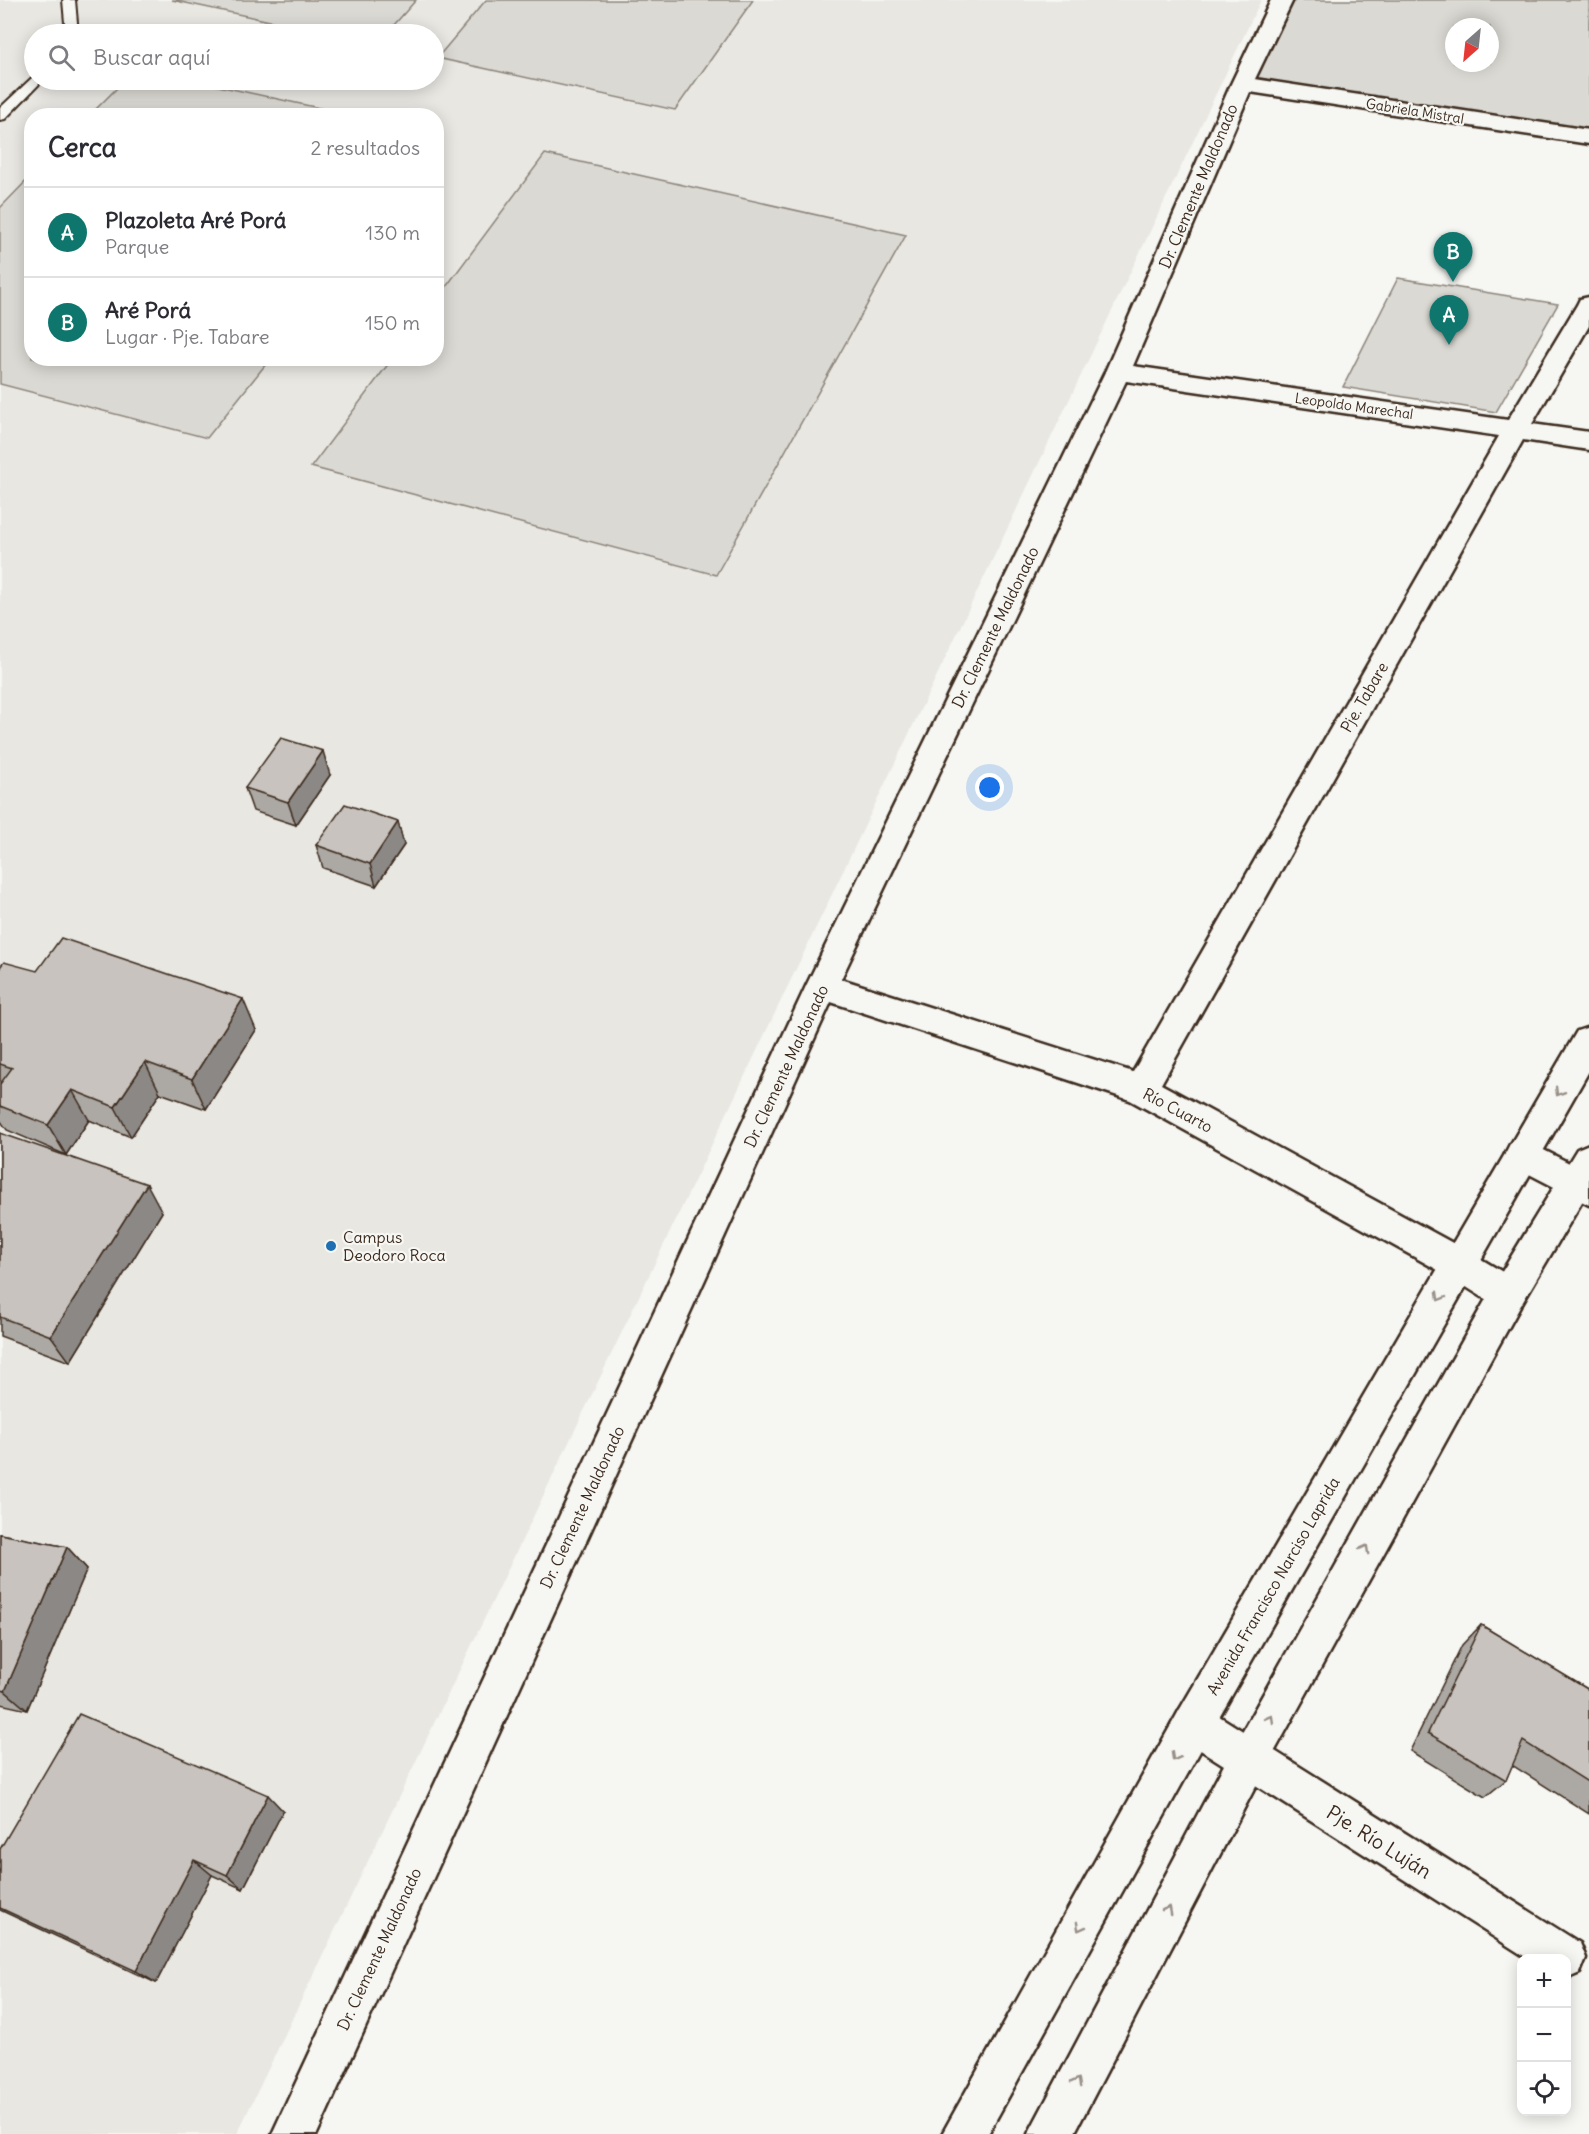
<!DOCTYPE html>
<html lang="es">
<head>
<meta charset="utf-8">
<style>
	body { margin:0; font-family:Delius,sans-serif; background:#f7f7f7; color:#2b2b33 }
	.controls { position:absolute; right:18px; bottom:18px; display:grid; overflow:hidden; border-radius:12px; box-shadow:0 3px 15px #0003 }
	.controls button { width:54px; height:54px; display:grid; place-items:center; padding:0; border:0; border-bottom:2px solid #e1e1e2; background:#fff; color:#2b2b33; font:30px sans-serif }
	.compass { position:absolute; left:1445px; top:18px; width:54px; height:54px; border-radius:50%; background:#fff; box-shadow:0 3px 15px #0003; rotate:207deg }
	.you { position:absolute; left:990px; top:788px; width:21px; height:21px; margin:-15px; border:4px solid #fff; border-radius:50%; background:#1a73e8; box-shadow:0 0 0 9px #1a73e833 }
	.badge { display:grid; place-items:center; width:39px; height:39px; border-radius:50%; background:#0f766e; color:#fff; font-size:20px; font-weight:700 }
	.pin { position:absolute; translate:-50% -50px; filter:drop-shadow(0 2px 3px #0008) }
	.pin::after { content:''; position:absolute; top:32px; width:21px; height:18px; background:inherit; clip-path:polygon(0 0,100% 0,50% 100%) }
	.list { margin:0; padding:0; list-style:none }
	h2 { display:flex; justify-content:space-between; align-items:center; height:78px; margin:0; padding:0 24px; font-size:26px }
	h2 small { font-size:20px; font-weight:400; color:#7c7c81 }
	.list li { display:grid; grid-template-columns:39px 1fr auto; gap:18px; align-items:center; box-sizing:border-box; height:90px; padding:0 24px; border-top:2px solid #e1e1e2 }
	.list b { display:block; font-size:22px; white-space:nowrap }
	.list p { margin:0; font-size:20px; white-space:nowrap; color:#7c7c81 }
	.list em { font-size:20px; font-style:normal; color:#7c7c81 }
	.icon { flex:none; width:33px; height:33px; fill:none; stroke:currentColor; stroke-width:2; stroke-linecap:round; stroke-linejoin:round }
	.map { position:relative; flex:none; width:1589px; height:2134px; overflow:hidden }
	.search { position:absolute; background:#fff; box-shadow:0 3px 15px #0003; left:24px; top:24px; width:420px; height:66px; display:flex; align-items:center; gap:15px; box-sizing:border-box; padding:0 21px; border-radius:33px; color:#7c7c81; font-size:22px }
	.panel { position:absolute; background:#fff; box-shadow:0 3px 15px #0003; left:24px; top:108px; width:420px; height:258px; border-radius:24px }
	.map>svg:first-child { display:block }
	.built { fill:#e8e7e2; fill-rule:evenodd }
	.green { fill:#dad9d3; stroke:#8a8278; stroke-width:1.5; fill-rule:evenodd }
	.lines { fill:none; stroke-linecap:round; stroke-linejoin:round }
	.service-casing { stroke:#3b2a1e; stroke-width:4 }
	.minor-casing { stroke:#3b2a1e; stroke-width:5 }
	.secondary-casing { stroke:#3b2a1e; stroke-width:5 }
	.service { fill:#f6f6f2; fill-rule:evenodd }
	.minor { fill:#f6f6f2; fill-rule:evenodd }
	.secondary { fill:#f6f6f2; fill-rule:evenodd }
	.wall { fill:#aca8a3; stroke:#3b2a1e; stroke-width:1.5 }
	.shaded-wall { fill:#8c8885; stroke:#3b2a1e; stroke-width:1.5 }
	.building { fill:#c8c3be; stroke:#3b2a1e; stroke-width:1.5 }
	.oneway { stroke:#989088 }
	.poi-dot { fill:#1f6fb2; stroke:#f6f6f2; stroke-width:2 }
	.labels { text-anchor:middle; stroke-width:4.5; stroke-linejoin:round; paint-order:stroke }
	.far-street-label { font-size:14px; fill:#3b2a1e; stroke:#f6f6f2 }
	.street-label { font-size:16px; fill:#3b2a1e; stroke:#f6f6f2 }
	.poi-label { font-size:16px; fill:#3b2a1e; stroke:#f6f6f2; text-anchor:start }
	.near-street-label { font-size:20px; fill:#3b2a1e; stroke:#f6f6f2 }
</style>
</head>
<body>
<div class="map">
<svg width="1589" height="2134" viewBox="0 0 1589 2134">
	<rect width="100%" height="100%" fill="#f6f6f2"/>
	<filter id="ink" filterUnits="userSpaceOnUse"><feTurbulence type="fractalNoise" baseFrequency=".0167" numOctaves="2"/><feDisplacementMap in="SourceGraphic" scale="12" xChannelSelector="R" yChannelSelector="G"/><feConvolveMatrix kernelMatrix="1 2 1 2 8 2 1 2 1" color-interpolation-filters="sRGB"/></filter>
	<g filter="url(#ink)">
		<!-- built -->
		<path class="built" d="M 0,0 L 1261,0 L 237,2134 L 0,2134 ZM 34,34 L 434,34 L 434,80 L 34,80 ZM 32,116 L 436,116 L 436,358 L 32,358 Z"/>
		<!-- green -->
		<g class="green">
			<path d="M 172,0 L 416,0 L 386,34 L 330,34 Z"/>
			<path d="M 486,0 L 753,0 L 675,110 L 437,58 Z"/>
			<path d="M 1282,0 L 1589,0 L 1589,137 L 1242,84 ZM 1454,27 L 1490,27 L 1490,63 L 1454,63 Z"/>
			<path d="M 125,80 L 191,80 L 351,115 L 90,115 Z"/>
			<path d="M 545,154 L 906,235 L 716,575 L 311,467 L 392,359 L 436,358 L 437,299 Z"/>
			<path d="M 31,176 L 32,358 L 270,359 L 207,438 L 0,384 L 0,208 Z"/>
			<path d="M 1398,278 L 1558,304 L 1496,412 L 1343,387 Z"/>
		</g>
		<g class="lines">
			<!-- service casing -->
			<g class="service-casing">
				<g id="service">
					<path d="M 63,0 L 75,0 L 78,34 L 66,34 Z"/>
					<path d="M 34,76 L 34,80 L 41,80 L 40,83 L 5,119 L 0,120 L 0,108 Z"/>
				</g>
			</g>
			<!-- minor casing -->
			<g class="minor-casing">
				<g id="minor">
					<path d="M 1271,0 L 1293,0 L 1255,79 L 1589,130 L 1589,144 L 1250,92 L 1133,366 L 1508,420 L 1577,305 L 1580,299 L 1589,297 L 1589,326 L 1532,424 L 1589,432 L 1589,450 L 1523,440 L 1161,1084 L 1471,1253 L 1521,1283 L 1526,1294 L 1521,1305 L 1508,1310 L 1495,1305 L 1447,1275 L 1130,1100 L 831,1002 L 317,2134 L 272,2134 L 806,986 L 1105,372 L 1231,84 ZM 1126,381 L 1499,436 L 1133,1072 L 841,979 Z"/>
					<path d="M 1522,1139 L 1589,1173 L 1589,1205 L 1510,1164 L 1505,1154 L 1510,1144 Z"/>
					<path d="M 1194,1703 L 1208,1709 L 1580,1943 L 1586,1958 L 1580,1973 L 1566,1979 L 1566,1958 L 1527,1958 L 1180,1737 L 1174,1723 L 1180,1709 Z"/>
				</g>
			</g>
			<!-- secondary casing -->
			<g class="secondary-casing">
				<g id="secondary">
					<path d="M 1589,1027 L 1589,1071 L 1208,1737 L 988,2134 L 942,2134 L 1180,1709 L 1577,1031 Z"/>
					<path d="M 1589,1144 L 1589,1190 L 1521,1305 L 1262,1774 L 1074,2134 L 1028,2134 L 1234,1746 L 1495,1283 L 1577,1149 Z"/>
				</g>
			</g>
			<!-- service -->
			<use href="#service" class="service"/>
			<!-- minor -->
			<use href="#minor" class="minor"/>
			<!-- secondary -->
			<use href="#secondary" class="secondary"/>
		</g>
		<!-- wall -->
		<g class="wall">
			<path d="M 330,775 L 296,825 L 253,811 L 245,788 Z"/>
			<path d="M 398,822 L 404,845 L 376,886 L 323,868 L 316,845 Z"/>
			<path d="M 0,967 L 256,1030 L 206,1109 L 160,1093 L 131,1137 L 89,1120 L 66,1155 L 7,1130 L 0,1120 Z"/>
			<path d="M 0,1133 L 162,1212 L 70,1362 L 0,1336 Z"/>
			<path d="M 0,1534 L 67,1547 L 87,1569 L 27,1710 L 0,1704 Z"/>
			<path d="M 1481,1625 L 1589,1690 L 1589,1814 L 1512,1765 L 1506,1780 L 1485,1797 L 1410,1751 L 1462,1645 Z"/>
			<path d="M 283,1811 L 243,1889 L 212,1875 L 156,1983 L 0,1910 L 0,1849 Z"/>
		</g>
		<!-- shaded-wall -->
		<g class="shaded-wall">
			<path d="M 323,751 L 330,775 L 296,825 L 288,802 Z"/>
			<path d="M 398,822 L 404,845 L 376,886 L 370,864 Z"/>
			<path d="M 243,999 L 256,1030 L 206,1109 L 192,1079 Z"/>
			<path d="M 145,1062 L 160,1093 L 131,1137 L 115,1107 Z"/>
			<path d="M 72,1090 L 89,1120 L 66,1155 L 48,1125 Z"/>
			<path d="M 147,1184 L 162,1212 L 70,1362 L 51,1336 Z"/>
			<path d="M 67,1547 L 87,1569 L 27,1710 L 5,1691 Z"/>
			<path d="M 268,1795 L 283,1811 L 243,1889 L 227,1875 Z"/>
			<path d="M 194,1860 L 212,1875 L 156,1983 L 136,1971 Z"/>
		</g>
		<!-- building -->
		<g class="building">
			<path d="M 281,738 L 323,751 L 288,802 L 245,788 Z"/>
			<path d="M 345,804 L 398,822 L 370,864 L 316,845 Z"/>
			<path d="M 61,938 L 243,999 L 192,1079 L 145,1062 L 115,1107 L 72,1090 L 48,1125 L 0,1106 L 0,1084 L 12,1068 L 0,1064 L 0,967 L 4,962 L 37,971 Z"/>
			<path d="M 0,1133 L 147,1184 L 51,1336 L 0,1317 Z"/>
			<path d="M 0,1534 L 67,1547 L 5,1691 L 0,1690 Z"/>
			<path d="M 1481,1625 L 1589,1690 L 1589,1783 L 1523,1741 L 1506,1780 L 1428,1733 Z"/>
			<path d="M 79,1714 L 268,1795 L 227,1875 L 194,1860 L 136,1971 L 0,1908 L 0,1849 Z"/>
		</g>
		<!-- one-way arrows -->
		<defs><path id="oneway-chevron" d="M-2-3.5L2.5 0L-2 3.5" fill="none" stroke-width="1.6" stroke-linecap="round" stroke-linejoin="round" transform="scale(1.5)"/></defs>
		<g class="oneway">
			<use href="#oneway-chevron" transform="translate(1559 1092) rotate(121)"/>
			<use href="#oneway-chevron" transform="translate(1440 1297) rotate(120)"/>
			<use href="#oneway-chevron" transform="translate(1365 1549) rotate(-61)"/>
			<use href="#oneway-chevron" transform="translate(1270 1719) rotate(-61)"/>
			<use href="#oneway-chevron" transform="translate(1175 1757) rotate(119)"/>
			<use href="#oneway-chevron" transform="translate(1168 1910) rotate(-62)"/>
			<use href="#oneway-chevron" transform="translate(1080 1927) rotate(119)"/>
			<use href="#oneway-chevron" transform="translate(1077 2082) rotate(-62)"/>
		</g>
	</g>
	<!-- markers -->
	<circle class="poi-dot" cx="331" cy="1246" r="6"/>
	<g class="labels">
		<!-- far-street labels -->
		<g class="far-street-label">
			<text transform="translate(1415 111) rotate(9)" y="5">Gabriela Mistral</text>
			<text transform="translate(1354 406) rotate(8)" y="5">Leopoldo Marechal</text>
		</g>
		<!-- street labels -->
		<g class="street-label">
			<text transform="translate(1198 186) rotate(-67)" y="6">Dr. Clemente Maldonado</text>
			<text transform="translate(995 627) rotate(-64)" y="6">Dr. Clemente Maldonado</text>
			<text transform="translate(1364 697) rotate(-60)" y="6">Pje. Tabare</text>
			<text transform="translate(786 1066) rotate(-65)" y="6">Dr. Clemente Maldonado</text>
			<text transform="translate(1178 1110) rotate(28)" y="6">Río Cuarto</text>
			<text transform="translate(582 1507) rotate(-65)" y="6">Dr. Clemente Maldonado</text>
			<text transform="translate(1273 1586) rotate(-60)" y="6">Avenida Francisco Narciso Laprida</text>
			<text transform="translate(379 1949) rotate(-65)" y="6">Dr. Clemente Maldonado</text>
		</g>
		<!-- poi labels -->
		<g class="poi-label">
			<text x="343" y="1243">Campus<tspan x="343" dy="18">Deodoro Roca</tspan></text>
		</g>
		<!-- near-street labels -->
		<g class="near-street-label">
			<text transform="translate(1379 1842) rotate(32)" y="7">Pje. Río Luján</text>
		</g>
	</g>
</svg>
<div class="controls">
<button>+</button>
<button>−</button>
<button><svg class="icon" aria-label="locate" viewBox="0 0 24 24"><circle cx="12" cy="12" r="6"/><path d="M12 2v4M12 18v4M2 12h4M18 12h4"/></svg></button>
</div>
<svg class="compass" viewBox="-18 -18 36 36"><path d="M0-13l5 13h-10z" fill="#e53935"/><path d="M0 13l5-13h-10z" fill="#7c7c81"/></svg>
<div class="you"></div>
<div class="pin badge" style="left:1449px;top:345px">A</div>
<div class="pin badge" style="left:1453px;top:282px">B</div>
<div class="search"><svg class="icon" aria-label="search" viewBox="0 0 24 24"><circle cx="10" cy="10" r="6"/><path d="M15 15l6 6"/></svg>Buscar aquí</div>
<section class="panel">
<h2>Cerca<small>2 resultados</small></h2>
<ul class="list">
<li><span class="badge">A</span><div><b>Plazoleta Aré Porá</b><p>Parque</p></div><em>130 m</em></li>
<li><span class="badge">B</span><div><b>Aré Porá</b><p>Lugar · Pje. Tabare</p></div><em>150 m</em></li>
</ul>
</section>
</div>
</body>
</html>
